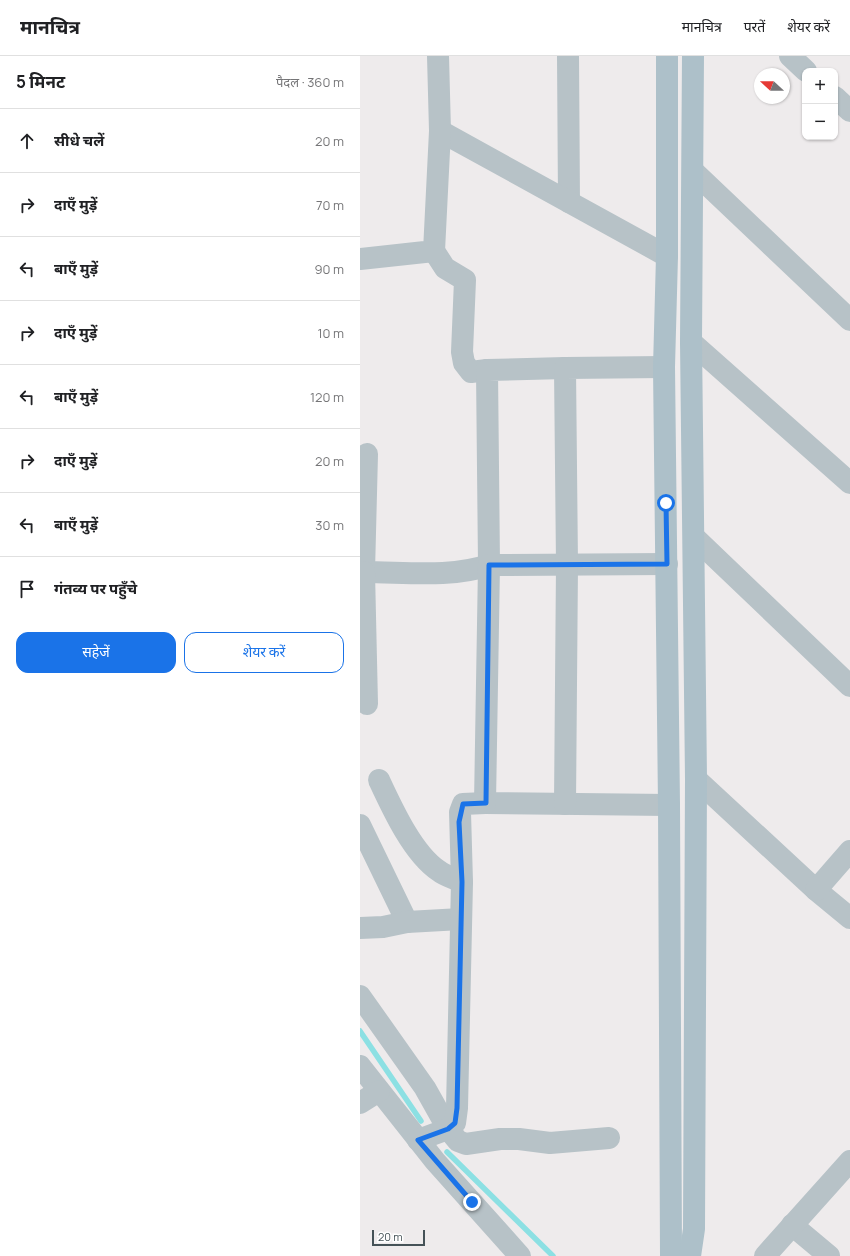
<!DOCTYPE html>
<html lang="hi">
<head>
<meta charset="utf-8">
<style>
	body { margin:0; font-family:Manrope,"Noto Sans Devanagari",sans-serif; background:#f2f2f2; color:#202124 }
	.controls { position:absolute; right:12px; top:12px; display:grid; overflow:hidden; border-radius:8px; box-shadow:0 1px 3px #0004 }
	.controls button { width:36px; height:36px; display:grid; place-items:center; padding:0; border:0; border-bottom:1px solid #e0e0e0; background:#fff; color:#202124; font:20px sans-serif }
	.compass { position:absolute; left:394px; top:12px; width:36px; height:36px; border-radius:50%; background:#fff; box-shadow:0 1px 3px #0004; rotate:291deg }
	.scale { position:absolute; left:12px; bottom:10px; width:53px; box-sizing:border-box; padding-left:4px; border:2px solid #455257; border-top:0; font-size:11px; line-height:14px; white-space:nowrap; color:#455257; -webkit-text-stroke:3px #fff; paint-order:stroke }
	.stop { position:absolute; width:12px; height:12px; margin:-9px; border:3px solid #1a73e8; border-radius:50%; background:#fff }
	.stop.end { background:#1a73e8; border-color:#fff; box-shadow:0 1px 4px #0008 }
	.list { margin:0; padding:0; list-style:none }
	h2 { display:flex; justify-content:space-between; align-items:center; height:52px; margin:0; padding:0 16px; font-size:17px }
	h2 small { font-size:13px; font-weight:400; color:#757577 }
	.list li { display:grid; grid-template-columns:26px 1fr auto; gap:12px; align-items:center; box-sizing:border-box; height:64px; padding:0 16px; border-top:1px solid #e0e0e0 }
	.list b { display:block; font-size:15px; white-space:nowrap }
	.list em { font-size:13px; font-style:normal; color:#757577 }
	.actions { display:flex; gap:8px; padding:12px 16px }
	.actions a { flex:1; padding:9px 0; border:1px solid #1a73e8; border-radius:12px; text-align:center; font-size:14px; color:#1a73e8 }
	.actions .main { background:#1a73e8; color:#fff }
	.icon { flex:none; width:22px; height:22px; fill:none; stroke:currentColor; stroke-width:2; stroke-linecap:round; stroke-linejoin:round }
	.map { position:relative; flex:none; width:490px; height:1200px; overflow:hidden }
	header { display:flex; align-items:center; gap:24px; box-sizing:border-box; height:56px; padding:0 20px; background:#fff; border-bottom:1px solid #e0e0e0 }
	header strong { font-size:19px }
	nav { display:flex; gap:22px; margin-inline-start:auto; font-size:14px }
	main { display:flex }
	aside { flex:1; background:#fff }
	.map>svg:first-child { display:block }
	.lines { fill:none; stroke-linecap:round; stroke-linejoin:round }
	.stream { stroke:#8ce0e3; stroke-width:5.5 }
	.minor { stroke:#b7c2c7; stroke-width:22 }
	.major { stroke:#adc0c9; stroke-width:22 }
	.route { stroke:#1a73e8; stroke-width:5 }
</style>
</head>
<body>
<header>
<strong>मानचित्र</strong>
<nav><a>मानचित्र</a><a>परतें</a><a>शेयर करें</a></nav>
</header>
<main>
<aside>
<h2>5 मिनट<small>पैदल · 360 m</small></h2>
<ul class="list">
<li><svg class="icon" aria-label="ahead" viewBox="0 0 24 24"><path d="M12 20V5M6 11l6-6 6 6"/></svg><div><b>सीधे चलें</b></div><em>20 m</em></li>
<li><svg class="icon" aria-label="right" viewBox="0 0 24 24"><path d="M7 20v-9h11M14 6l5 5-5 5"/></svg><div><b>दाएँ मुड़ें</b></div><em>70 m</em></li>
<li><svg class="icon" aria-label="left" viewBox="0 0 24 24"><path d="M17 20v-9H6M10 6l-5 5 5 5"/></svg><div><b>बाएँ मुड़ें</b></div><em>90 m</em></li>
<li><svg class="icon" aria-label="right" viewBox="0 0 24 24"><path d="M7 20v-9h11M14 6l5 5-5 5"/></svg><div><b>दाएँ मुड़ें</b></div><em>10 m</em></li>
<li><svg class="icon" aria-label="left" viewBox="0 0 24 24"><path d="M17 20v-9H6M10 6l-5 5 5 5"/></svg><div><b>बाएँ मुड़ें</b></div><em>120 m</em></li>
<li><svg class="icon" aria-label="right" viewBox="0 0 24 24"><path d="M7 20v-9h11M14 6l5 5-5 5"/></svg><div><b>दाएँ मुड़ें</b></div><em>20 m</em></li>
<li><svg class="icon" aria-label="left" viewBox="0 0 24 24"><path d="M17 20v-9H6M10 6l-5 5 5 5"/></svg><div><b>बाएँ मुड़ें</b></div><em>30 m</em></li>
<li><svg class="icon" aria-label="arrive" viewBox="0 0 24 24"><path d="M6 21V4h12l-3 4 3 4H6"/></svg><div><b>गंतव्य पर पहुँचे</b></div></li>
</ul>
<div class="actions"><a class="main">सहेजें</a><a>शेयर करें</a></div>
</aside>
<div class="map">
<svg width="490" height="1200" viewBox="0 0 490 1200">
	<rect width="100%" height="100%" fill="#eeebec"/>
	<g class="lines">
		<!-- stream -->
		<g class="stream">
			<path d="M 0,975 L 61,1065"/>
			<path d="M 87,1096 L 193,1200"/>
		</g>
		<!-- minor -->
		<g class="minor">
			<path d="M 208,0 L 209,146"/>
			<path d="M 430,0 L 446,15"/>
			<path d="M 475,41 L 490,55"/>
			<path d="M 80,75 L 307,200"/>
			<path d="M 333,115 L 490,264"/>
			<path d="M 74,195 L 85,212 L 105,224 L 102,296 L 104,307 L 111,316 L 127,314"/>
			<path d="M 0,203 L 74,195 L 80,75 L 78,0"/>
			<path d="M 331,286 L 490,427"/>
			<path d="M 7,398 L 4,516 C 45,516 91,522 129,509 L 127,314 L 205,312"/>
			<path d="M 334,481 L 490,630"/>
			<path d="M 307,508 L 129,509 L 125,747 L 309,749"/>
			<path d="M 4,516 L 7,648"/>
			<path d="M 336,723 L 456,834 L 490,862"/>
			<path d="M 19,724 C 32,752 53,798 79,815 C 85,820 94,822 102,826"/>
			<path d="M 205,748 L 207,509 L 205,312 L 304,311"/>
			<path d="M 0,769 L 47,866"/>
			<path d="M 456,834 L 490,795"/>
			<path d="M 0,872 L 23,871 L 47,866 L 101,863"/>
			<path d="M 0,940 L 65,1032 L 88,1073 L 98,1085 L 106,1088 L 140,1083 L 159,1083 L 190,1087 L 249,1082"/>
			<path d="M 0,1010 L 75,1105 L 160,1200"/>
			<path d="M 0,1047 L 19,1035"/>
			<path d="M 58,1084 L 88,1073 L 95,1067 L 97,1052 L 102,826 L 100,756 L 103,748 L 125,747"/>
			<path d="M 432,1169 L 469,1200"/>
			<path d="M 405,1200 L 490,1105"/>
		</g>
		<!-- major -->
		<g class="major">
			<path d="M 307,0 L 307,200 L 304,311 L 309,749 L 311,1200"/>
			<path d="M 330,1200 L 334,1173 L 336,723 L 331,286 L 333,0"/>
		</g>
	</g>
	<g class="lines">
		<!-- route -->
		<path class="route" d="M 112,1146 L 58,1084 L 88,1073 L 95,1067 L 97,1052 L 102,826 L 99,766 L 103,748 L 126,747 L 129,509 L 307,508 L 306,447"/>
	</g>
</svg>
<div class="controls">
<button>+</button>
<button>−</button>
</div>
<svg class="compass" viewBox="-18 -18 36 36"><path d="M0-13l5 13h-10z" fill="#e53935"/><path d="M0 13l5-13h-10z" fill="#757577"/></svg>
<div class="scale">20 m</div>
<div class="stop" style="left:306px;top:447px"></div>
<div class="stop end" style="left:112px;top:1146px"></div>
</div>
</main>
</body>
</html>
